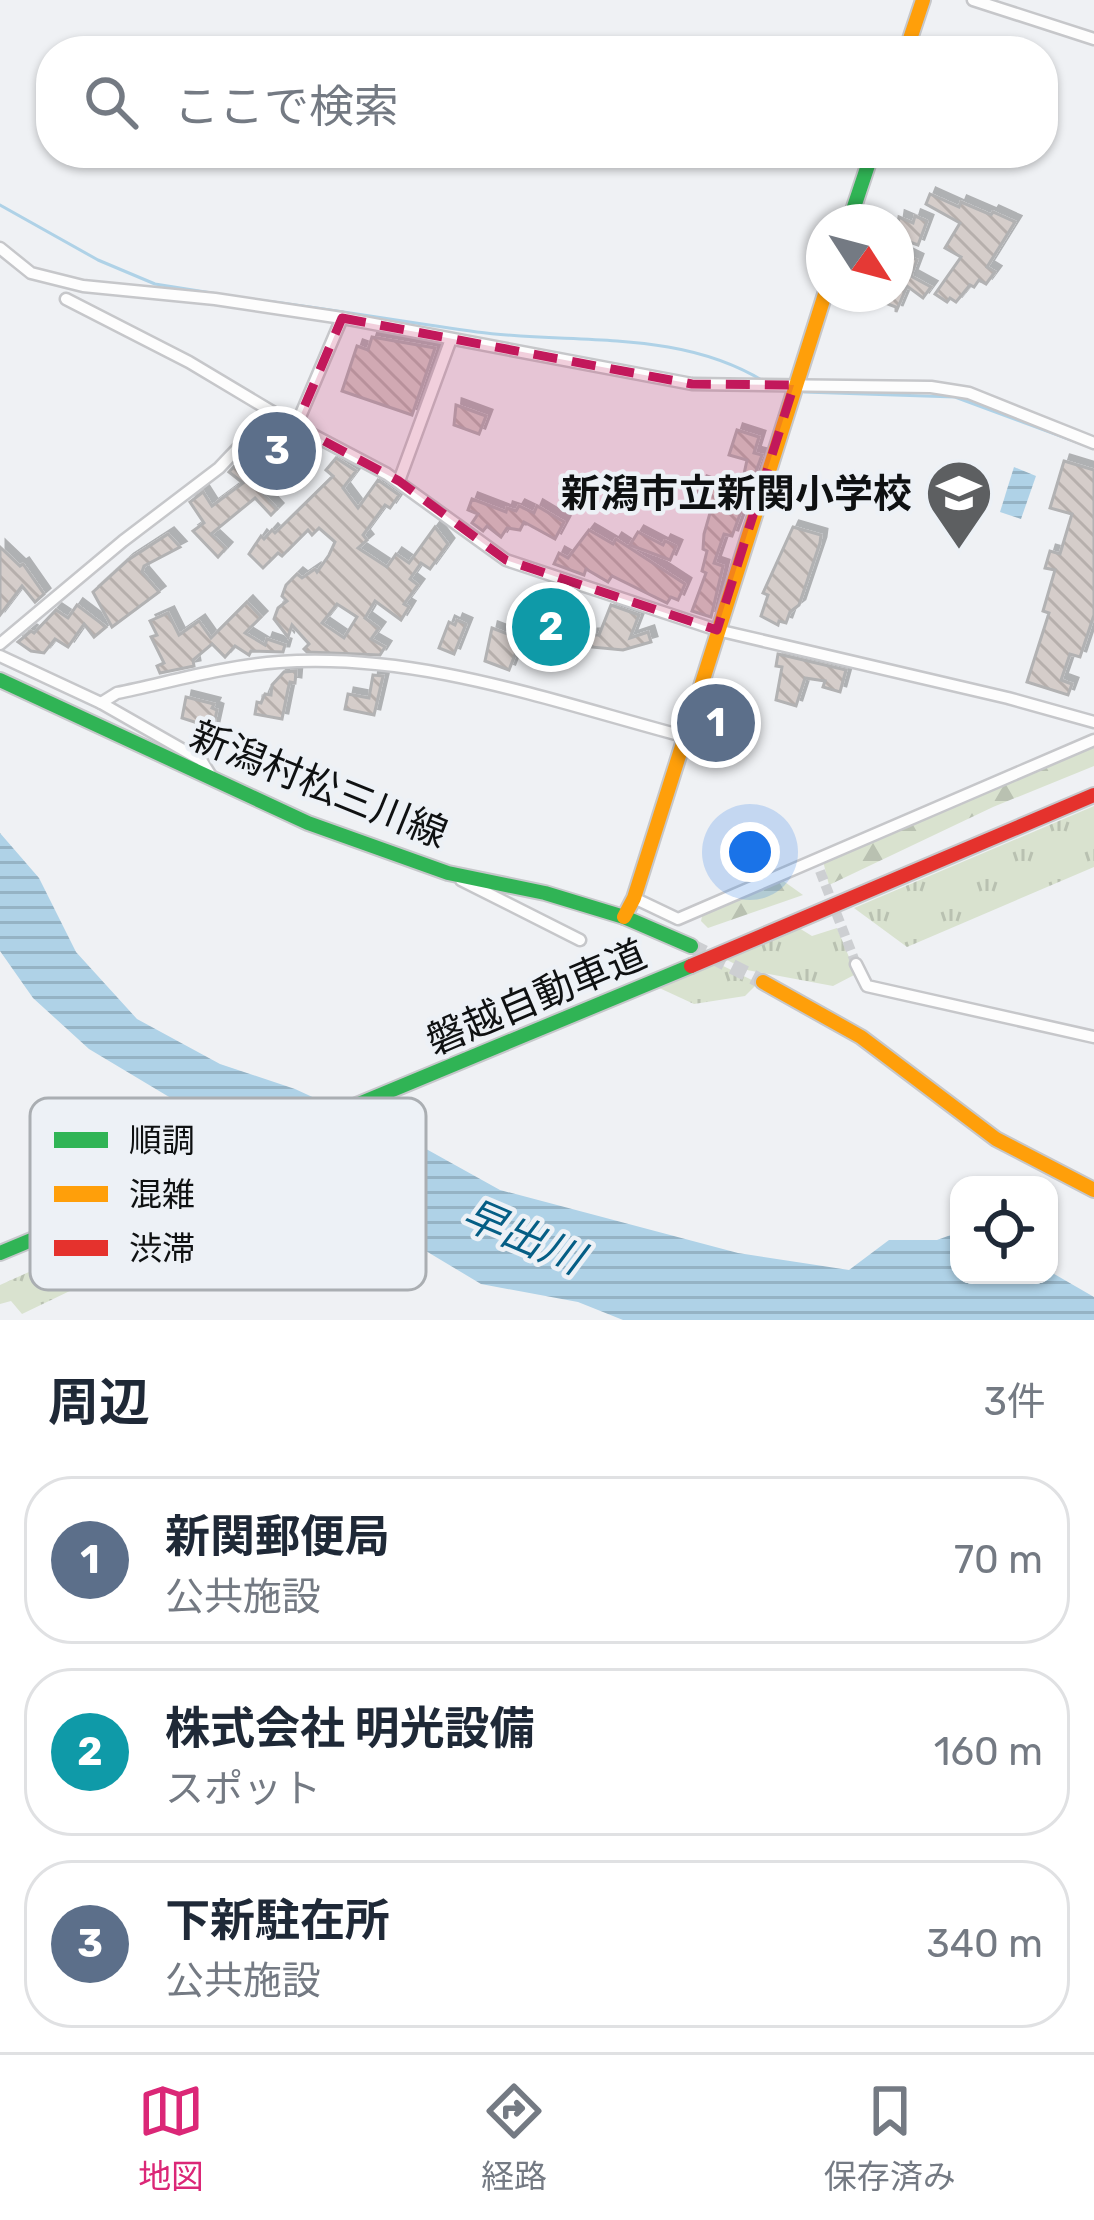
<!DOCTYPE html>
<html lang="ja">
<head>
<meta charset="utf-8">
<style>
	body { margin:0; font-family:Rubik,"Noto Sans JP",sans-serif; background:#f6f6f7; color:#1f2937 }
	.controls { position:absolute; right:36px; bottom:36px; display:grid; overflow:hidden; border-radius:24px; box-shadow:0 3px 9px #0004 }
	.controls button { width:108px; height:108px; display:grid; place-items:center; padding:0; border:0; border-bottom:3px solid #e0e1e3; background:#fff; color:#1f2937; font:60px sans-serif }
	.compass { position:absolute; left:806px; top:204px; width:108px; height:108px; border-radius:50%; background:#fff; box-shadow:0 3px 9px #0004; rotate:126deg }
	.you { position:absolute; left:750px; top:852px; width:42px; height:42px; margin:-30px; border:9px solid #fff; border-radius:50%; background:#1a73e8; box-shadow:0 0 0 18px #1a73e833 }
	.badge { display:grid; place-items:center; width:78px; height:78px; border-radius:50%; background:#db2777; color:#fff; font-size:39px; font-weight:700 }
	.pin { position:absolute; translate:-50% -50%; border:6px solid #fff; box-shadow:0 3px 12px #0006 }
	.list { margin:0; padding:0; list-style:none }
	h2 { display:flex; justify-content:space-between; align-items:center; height:156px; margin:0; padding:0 48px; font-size:51px }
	h2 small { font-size:39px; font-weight:400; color:#747a83 }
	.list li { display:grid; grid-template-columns:78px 1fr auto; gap:36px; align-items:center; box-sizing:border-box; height:168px; margin:0 24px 24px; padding:0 24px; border:3px solid #e0e1e3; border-radius:48px }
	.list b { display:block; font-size:45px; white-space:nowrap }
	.list p { margin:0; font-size:39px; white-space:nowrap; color:#747a83 }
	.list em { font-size:39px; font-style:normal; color:#747a83 }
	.icon { flex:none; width:66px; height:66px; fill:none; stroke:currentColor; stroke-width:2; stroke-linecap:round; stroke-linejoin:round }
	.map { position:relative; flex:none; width:1094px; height:1320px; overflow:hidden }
	.search { position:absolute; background:#fff; box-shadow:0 3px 9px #0004; left:36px; right:36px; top:36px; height:132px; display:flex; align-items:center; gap:30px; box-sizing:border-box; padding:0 42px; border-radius:48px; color:#747a83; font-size:45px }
	.sheet { height:732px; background:#fff }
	nav { display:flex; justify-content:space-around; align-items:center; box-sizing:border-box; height:168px; border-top:3px solid #e0e1e3; background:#fff; font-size:33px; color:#747a83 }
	nav a { display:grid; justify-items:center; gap:6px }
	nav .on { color:#db2777 }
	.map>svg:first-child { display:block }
	.grass { fill:url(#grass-tufts) }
	.forest { fill:url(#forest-firs) }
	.water { fill:url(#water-rules) }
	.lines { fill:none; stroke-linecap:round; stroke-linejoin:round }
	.stream { stroke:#afd2e7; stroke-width:3 }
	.building { fill:url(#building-back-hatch); stroke:#b2b2b3; stroke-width:3; fill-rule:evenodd; filter:url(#shadow) }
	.street-tunnel { stroke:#cdcfd2; stroke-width:10; stroke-dasharray:10 5; stroke-linecap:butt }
	.primary-tunnel { stroke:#cdcfd2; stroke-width:15; stroke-dasharray:15 8; stroke-linecap:butt }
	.street-casing { stroke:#c6c7ca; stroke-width:15 }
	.fast-casing { stroke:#c6c7ca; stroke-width:18 }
	.slow-casing { stroke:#c6c7ca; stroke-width:18 }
	.jam-casing { stroke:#c6c7ca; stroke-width:18 }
	.street { stroke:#fdfdfd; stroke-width:10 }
	.fast { stroke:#30b455; stroke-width:14 }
	.slow { stroke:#ff9f0a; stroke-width:14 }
	.jam { stroke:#e5322d; stroke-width:14 }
	.marked { fill:#c2185b; fill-opacity:0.2; stroke:#c2185b; stroke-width:9; stroke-dasharray:24 15; stroke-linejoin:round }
	.labels { text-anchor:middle; stroke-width:9; stroke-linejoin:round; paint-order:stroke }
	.poi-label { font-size:39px; font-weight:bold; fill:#0f1112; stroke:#edf1f6; text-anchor:end }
	.street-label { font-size:39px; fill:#0f1112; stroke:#edf1f6 }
	.water-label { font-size:42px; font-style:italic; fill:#055e85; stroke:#edf1f6 }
	.key { fill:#edf1f6; stroke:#aaaeb2; stroke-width:3 }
	.key-label { font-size:33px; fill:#0f1112 }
</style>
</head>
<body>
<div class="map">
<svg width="1094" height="1320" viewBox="0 0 1094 1320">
	<defs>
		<pattern id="grass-tufts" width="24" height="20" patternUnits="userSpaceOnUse" patternTransform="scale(3)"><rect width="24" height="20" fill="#d9e2cf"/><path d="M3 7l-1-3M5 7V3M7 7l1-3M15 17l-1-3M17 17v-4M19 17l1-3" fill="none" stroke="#b9c1b1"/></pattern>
		<pattern id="forest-firs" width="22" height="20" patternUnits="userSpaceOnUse" patternTransform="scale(3)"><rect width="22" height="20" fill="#d9e2cf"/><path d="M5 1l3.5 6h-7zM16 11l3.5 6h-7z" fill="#b9c1b1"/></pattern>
		<pattern id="water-rules" width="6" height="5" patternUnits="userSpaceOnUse" patternTransform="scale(3)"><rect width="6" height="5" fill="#afd2e7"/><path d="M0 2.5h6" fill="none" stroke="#95b3c5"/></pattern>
		<pattern id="building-back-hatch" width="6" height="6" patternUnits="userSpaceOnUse" patternTransform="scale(3)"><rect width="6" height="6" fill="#d5cdca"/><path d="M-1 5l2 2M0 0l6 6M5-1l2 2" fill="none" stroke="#b6afac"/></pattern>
		<filter id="shadow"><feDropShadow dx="6" dy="-6" stdDeviation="0" flood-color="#0004"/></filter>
	</defs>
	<rect width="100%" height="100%" fill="#eff1f4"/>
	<!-- grass -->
	<g class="grass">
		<path d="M 1094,806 L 1094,867 L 907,947 L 854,908 Z"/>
		<path d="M 799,928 L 812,936 L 837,928 L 856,974 L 833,986 L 747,970 L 723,958 Z"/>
		<path d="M 717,963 L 758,983 L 745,996 L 694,1004 L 655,986 Z"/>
		<path d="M 78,1250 L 86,1254 L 76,1288 L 22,1314 L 11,1301 L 0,1304 L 0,1285 Z"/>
	</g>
	<!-- forest -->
	<g class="forest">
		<path d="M 1094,744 L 1094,766 L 993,807 L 829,885 L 823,861 Z"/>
		<path d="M 782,880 L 803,895 L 708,928 L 701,921 L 703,912 Z"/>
	</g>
	<!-- water -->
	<g class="water">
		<path d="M 1014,467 L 1036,476 L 1021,519 L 1000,512 Z"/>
		<path d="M 0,833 L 39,878 L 76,952 L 137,1019 L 220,1064 L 295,1089 L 428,1150 L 500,1190 L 738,1253 L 849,1270 L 889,1240 L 937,1240 L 959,1232 L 959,1275 L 1049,1275 L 1049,1271 L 1094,1297 L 1094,1320 L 623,1320 L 578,1302 L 481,1284 L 89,1049 L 33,998 L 0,951 Z"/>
	</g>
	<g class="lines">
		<!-- stream -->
		<g class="stream">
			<path d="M 0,205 L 98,260 L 155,284 L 218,294"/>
			<path d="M 258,300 C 331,309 404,322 477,332 C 575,345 678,328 765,382"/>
			<path d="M 804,392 L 955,397 L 1082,444"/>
		</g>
	</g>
	<!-- building -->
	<g class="building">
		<path d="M 930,194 L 959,207 L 961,202 L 991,215 L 993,212 L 1015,222 L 987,267 L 995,272 L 986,284 L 979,280 L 974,287 L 970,285 L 956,302 L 950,298 L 947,302 L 935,294 L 961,257 L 945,248 L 960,223 L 926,204 Z"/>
		<path d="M 915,216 L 927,221 L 918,245 L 896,237 L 899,217 L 913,223 Z"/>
		<path d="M 907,255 L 917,260 L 911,276 L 931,287 L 923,298 L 907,286 L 896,312 L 896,307 L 864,295 L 896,294 L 896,271 L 899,272 Z"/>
		<path d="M 372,337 L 435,348 L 412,415 L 342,391 L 357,346 L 368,350 Z"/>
		<path d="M 456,405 L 486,416 L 479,434 L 454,425 Z"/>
		<path d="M 737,430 L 759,437 L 754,453 L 762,455 L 749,490 L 741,488 L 747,460 L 729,455 Z"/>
		<path d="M 266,432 L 284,442 L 286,439 L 298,449 L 304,442 L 313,450 L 304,461 L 309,465 L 294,480 L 269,460 L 252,482 L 277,509 L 271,515 L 255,498 L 211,534 L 226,548 L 218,557 L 193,531 L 204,523 L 190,502 L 203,492 L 212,506 L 243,483 L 229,472 Z"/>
		<path d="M 336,458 L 356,471 L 343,488 L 358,508 L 378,480 L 399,495 L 390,508 L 385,505 L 363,535 L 367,540 L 358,548 L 387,567 L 396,554 L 409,563 L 435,527 L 448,544 L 430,569 L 421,563 L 410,579 L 418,585 L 404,604 L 409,607 L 401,620 L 375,601 L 365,618 L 379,628 L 371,639 L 385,647 L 380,655 L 307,652 L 304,649 L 309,644 L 292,625 L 288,637 L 274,619 L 278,608 L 287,601 L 282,596 L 286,585 L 297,574 L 302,578 L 315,569 L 317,572 L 329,555 L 335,542 L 319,528 L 312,535 L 308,530 L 282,556 L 278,553 L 263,568 L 249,554 L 261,536 L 264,539 L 272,530 L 275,533 L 333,476 L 326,470 ZM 337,604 L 357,617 L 344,638 L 322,623 Z"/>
		<path d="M 1064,461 L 1094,470 L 1094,615 L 1080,657 L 1070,654 L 1061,680 L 1072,684 L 1068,695 L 1027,682 L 1049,613 L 1043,611 L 1055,570 L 1045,568 L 1050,551 L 1060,554 L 1072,514 L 1050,508 Z"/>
		<path d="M 701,482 L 746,498 L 732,536 L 724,534 L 714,563 L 723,566 L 711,617 L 692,611 L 706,573 L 702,571 L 707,551 L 703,549 L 704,534 L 712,506 L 695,500 Z"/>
		<path d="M 472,499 L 506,512 L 507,508 L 516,511 L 519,506 L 534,513 L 537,506 L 564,522 L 555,539 L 524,522 L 520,530 L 507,528 L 501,537 L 487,526 L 483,531 L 472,523 L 478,514 L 468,510 Z"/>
		<path d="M 793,527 L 821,535 L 820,543 L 799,605 L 790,612 L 786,623 L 779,621 L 778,625 L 761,616 L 768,595 L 763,593 Z"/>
		<path d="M 589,530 L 613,544 L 616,539 L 685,584 L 678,600 L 671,597 L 667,603 L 612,576 L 608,582 L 586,569 L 584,575 L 554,564 L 559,553 L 568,558 Z"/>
		<path d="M 638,532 L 663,545 L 665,541 L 676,546 L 670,560 L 630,545 Z"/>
		<path d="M 168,534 L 180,547 L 144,566 L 142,572 L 159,592 L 112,627 L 93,592 L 128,560 Z"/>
		<path d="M 0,547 L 20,566 L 23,564 L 44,594 L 35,602 L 22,586 L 0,615 Z"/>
		<path d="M 247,602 L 261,617 L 245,633 L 265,645 L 267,639 L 285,645 L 283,652 L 251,651 L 249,655 L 235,646 L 225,657 L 212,644 L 193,660 L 194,666 L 160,673 L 157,666 L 164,663 L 151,637 L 157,635 L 150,621 L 168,613 L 179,635 L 199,621 L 211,638 Z"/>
		<path d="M 77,605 L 106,627 L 94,637 L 84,624 L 68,647 L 55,639 L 44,653 L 31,651 L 18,642 L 31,631 L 34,633 L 56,610 L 68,618 Z"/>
		<path d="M 611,605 L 639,615 L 630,638 L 648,632 L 651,642 L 623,650 L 591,647 L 592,635 L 599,635 Z"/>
		<path d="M 542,617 L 562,621 L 559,636 L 554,635 L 546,664 L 539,662 L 544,633 L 539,632 Z"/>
		<path d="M 457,620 L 466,624 L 454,654 L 439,648 L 449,622 L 455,625 Z"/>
		<path d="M 492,628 L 521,639 L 509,670 L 485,661 Z"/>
		<path d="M 778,654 L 846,670 L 840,692 L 823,687 L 825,681 L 805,678 L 796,706 L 776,700 L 782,667 L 776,666 Z"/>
		<path d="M 296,671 L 295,683 L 290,682 L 288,689 L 282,719 L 255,714 L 257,702 L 261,703 L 265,694 L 271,695 L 272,685 L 284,672 Z"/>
		<path d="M 373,675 L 383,676 L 374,715 L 345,709 L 348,694 L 369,698 Z"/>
		<path d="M 186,697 L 214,704 L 212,708 L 217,710 L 213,728 L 182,718 Z"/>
		<path d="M 715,707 L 729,710 L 721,739 L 703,734 L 708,712 L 713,714 Z"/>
	</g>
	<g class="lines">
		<!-- street-tunnel -->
		<path class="street-tunnel" d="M 820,871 L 856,964"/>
		<!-- primary-tunnel -->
		<path class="primary-tunnel" d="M 691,946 L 763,982"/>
		<!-- street casing -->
		<g class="street-casing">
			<g id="street">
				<path d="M 973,0 L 1094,39"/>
				<path d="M 0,248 L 31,273 L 83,286 L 215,299 L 342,318 L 692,384 L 931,387 L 969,393 L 1094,443"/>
				<path d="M 66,299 L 189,362 L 296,426 L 387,474 L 506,560 L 717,630 L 1008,698 L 1094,722"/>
				<path d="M 296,426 L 342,318"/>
				<path d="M 399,481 L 451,339"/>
				<path d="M 0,644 L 123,541 L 219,468 L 272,412"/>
				<path d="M 0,656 L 101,703"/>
				<path d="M 211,776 L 201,760 L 101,703 L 117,693 C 170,682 225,666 279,662 C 417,652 551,701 683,736"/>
				<path d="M 461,880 L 580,940"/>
				<path d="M 634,898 L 678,919 L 1094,740"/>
				<path d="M 856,964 L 867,986 L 1094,1037"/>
			</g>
		</g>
		<!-- fast casing -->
		<g class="fast-casing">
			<g id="fast">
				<path d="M 849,222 L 872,153"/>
				<path d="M 0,680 L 308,823 L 448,873 L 545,893 L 624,917 L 691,946"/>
				<path d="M 0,1253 L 691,966"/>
			</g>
		</g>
		<!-- slow casing -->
		<g class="slow-casing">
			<g id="slow">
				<path d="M 906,51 L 923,0"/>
				<path d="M 624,917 L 634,898 L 825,294"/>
				<path d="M 763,982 L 861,1037 L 996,1139 L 1094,1190"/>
			</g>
		</g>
		<!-- jam casing -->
		<g class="jam-casing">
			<path id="jam" d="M 691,966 L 1094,795"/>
		</g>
		<!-- street -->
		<use href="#street" class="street"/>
		<!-- fast -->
		<use href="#fast" class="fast"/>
		<!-- slow -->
		<use href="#slow" class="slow"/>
		<!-- jam -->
		<use href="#jam" class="jam"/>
	</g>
	<!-- marked area -->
	<path class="marked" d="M 342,318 L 692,384 L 794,385 L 717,630 L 506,560 L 399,481 L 296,426 Z"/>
	<!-- icons -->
	<defs>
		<g id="school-pin" transform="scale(3.45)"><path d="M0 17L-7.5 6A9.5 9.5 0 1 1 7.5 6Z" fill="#5d5f61" stroke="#edf1f6"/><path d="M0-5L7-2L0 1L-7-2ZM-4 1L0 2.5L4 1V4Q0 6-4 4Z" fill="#fff"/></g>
	</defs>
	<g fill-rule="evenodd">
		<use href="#school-pin" x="959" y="493"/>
	</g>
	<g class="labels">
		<!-- poi labels -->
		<g class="poi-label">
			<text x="912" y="507">新潟市立新関小学校</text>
		</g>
		<!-- street labels -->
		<g class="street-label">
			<text transform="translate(319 784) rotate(22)" y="14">新潟村松三川線</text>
			<text transform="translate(536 997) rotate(-23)" y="14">磐越自動車道</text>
		</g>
		<!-- water labels -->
		<g class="water-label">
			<text transform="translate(523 1236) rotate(23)" y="15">早出川</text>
		</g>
	</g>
	<!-- legend -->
	<rect x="30" y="1098" width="396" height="192" rx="18" class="key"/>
	<rect x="54" y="1132" width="54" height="16" fill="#30b455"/>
	<rect x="54" y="1186" width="54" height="16" fill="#ff9f0a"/>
	<rect x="54" y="1240" width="54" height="16" fill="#e5322d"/>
	<g class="key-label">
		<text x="129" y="1152">順調</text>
		<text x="129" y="1206">混雑</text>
		<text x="129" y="1260">渋滞</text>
	</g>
</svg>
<div class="controls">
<button><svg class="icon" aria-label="locate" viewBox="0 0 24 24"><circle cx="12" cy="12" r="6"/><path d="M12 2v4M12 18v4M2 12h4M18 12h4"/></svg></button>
</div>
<svg class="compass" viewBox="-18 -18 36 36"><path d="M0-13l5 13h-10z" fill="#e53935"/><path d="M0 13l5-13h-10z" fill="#747a83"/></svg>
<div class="you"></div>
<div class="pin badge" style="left:716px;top:723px;background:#5c6f8a">1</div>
<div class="pin badge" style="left:551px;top:627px;background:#0f9aa8">2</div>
<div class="pin badge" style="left:277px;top:451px;background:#5c6f8a">3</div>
<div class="search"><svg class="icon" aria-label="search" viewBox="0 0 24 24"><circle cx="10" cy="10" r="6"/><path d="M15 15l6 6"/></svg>ここで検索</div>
</div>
<section class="sheet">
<h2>周辺<small>3件</small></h2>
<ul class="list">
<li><span class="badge" style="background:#5c6f8a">1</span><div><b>新関郵便局</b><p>公共施設</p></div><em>70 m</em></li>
<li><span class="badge" style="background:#0f9aa8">2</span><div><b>株式会社 明光設備</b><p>スポット</p></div><em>160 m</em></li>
<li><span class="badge" style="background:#5c6f8a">3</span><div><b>下新駐在所</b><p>公共施設</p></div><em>340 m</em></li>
</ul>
</section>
<nav>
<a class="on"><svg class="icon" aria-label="map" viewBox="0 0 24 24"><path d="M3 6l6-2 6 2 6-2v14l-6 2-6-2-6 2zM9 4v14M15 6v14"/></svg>地図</a>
<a><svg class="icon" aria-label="directions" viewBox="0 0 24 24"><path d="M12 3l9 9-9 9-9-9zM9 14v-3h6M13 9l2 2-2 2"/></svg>経路</a>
<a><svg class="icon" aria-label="saved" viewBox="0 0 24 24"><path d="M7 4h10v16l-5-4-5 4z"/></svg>保存済み</a>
</nav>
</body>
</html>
